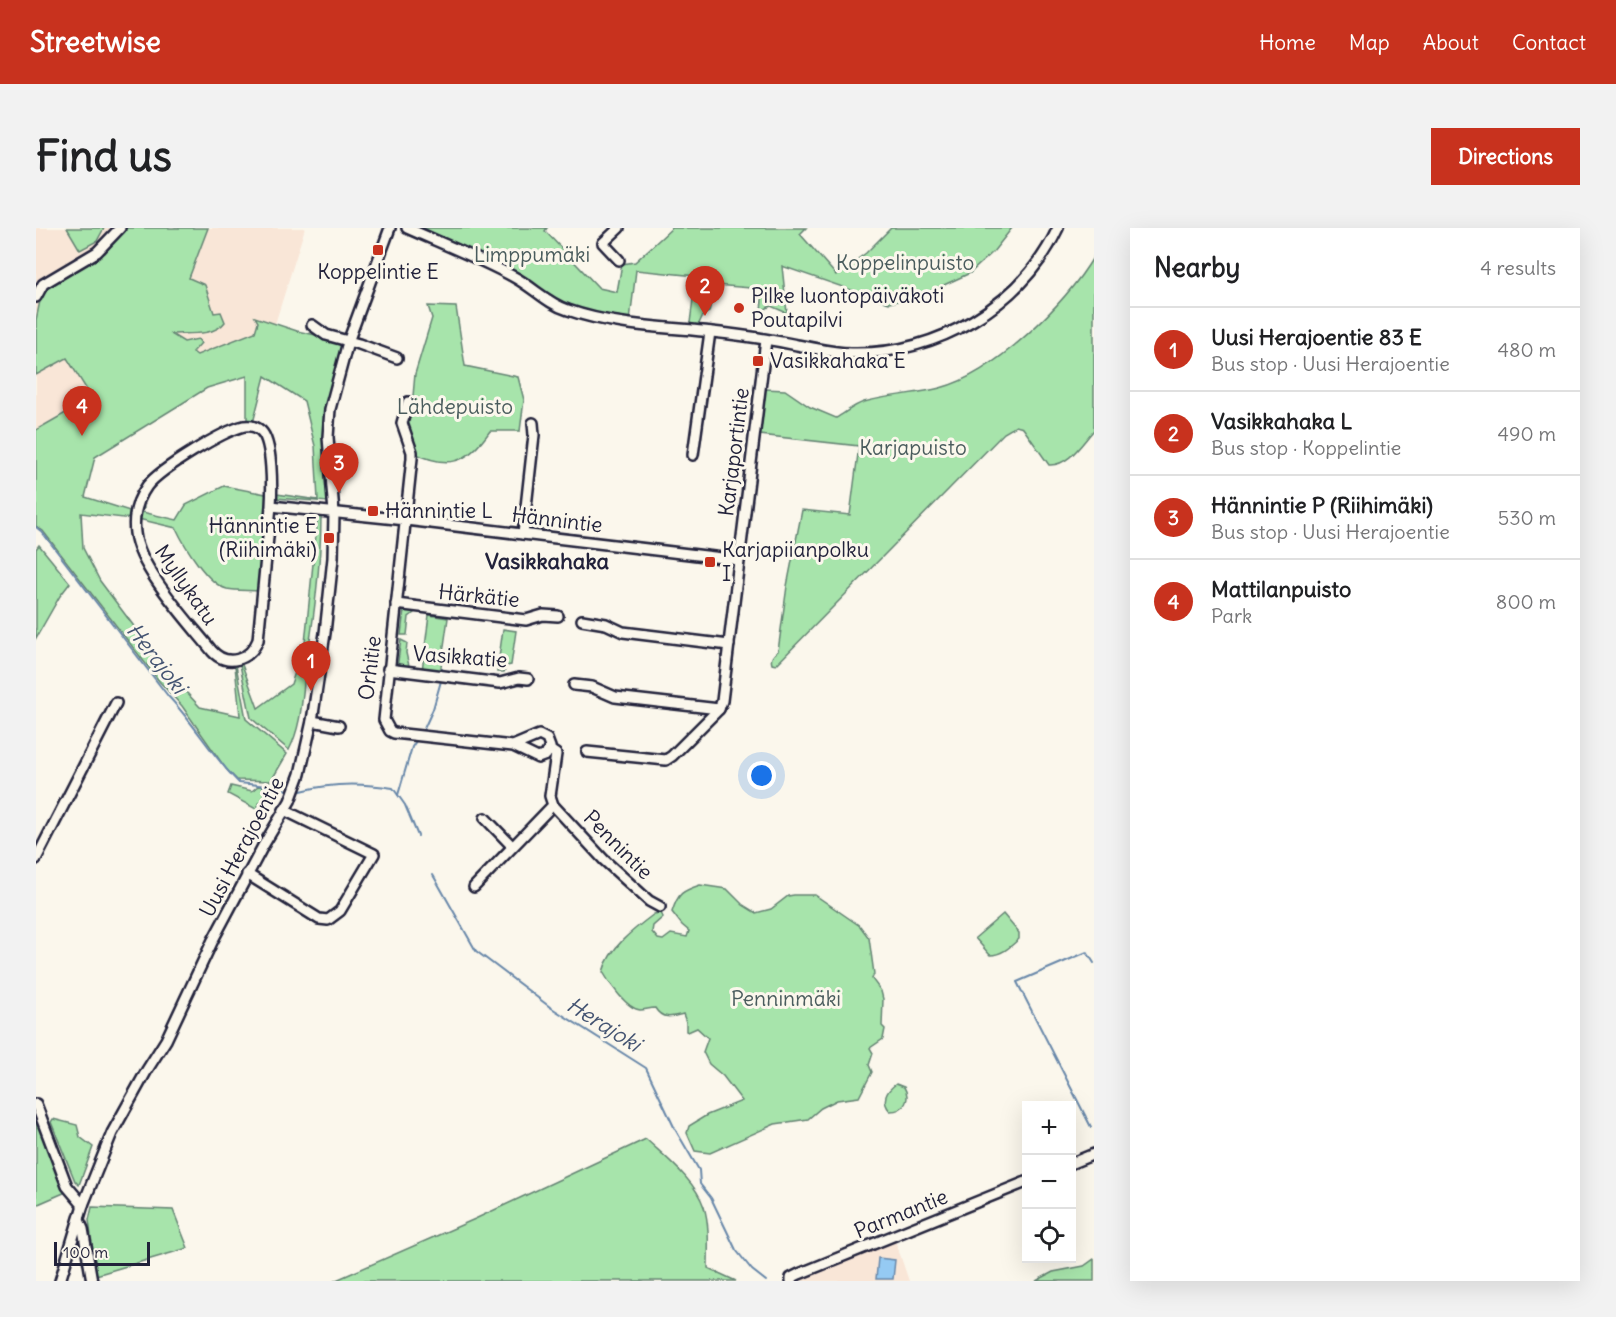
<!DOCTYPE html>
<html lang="en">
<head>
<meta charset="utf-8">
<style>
	body { margin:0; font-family:Delius,sans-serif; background:#f2f2f2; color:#202124 }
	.controls { position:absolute; right:18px; bottom:18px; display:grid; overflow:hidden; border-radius:0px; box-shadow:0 6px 24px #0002 }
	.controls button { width:54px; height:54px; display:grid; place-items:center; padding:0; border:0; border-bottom:2px solid #e0e0e0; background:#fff; color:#202124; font:30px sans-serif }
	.scale { position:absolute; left:18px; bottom:15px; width:96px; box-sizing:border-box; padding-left:6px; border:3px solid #22223b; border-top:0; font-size:16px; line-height:21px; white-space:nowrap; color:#22223b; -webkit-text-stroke:4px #fbf7ec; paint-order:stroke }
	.you { position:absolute; left:726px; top:548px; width:21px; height:21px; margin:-15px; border:4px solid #fff; border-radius:50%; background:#1a73e8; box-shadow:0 0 0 9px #1a73e833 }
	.badge { display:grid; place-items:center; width:39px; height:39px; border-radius:50%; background:#c8321e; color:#fff; font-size:20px; font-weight:700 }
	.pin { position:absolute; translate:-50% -50px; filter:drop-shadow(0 2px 3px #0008) }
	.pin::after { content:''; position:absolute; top:32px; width:21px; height:18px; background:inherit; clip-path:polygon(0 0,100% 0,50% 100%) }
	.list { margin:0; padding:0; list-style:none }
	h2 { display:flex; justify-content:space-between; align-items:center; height:78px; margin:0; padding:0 24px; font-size:26px }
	h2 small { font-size:20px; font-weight:400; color:#757577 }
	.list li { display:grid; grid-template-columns:39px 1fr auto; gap:18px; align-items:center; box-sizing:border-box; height:84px; padding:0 24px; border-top:2px solid #e0e0e0 }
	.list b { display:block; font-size:22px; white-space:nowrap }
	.list p { margin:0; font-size:20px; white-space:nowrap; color:#757577 }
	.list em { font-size:20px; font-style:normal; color:#757577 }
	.icon { flex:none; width:33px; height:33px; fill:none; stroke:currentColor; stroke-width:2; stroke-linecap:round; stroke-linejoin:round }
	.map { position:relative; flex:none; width:1058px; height:1053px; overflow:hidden; border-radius:0px }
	header { display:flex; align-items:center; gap:36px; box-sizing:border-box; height:84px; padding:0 30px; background:#c8321e; color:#fff }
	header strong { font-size:28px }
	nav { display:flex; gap:33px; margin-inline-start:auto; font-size:21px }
	.intro { display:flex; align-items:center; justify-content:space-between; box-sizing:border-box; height:144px; padding:0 36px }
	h1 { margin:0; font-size:42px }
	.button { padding:15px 27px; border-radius:0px; background:#c8321e; color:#fff; font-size:21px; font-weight:700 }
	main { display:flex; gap:36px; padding:0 36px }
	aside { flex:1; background:#fff; border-radius:0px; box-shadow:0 6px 24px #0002 }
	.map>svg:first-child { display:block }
	.built { fill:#f9e6d7 }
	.green { fill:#a7e4ab; stroke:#648373; stroke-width:1.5 }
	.water { fill:#95caf3; stroke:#6787a9; stroke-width:1.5 }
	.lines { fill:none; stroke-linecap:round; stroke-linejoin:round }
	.stream { stroke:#6787a9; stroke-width:2 }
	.minor-casing { stroke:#22223b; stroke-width:14 }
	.minor { stroke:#fbf7ec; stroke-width:9 }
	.poi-dot { fill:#c8321e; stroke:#fbf7ec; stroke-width:2 }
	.labels { text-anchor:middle; stroke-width:6; stroke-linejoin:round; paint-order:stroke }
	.park-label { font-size:21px; fill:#4a5c5d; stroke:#fbf7ec }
	.poi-label { font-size:21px; fill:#22223b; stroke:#fbf7ec; text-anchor:start }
	.street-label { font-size:21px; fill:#22223b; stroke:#fbf7ec }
	.neighbourhood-label { font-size:22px; font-weight:bold; fill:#22223b; stroke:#fbf7ec }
	.water-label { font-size:22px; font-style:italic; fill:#445472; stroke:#fbf7ec }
</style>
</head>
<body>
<header>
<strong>Streetwise</strong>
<nav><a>Home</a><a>Map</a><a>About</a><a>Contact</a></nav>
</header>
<div class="intro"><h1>Find us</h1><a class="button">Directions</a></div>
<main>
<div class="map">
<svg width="1058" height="1053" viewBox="0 0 1058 1053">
	<rect width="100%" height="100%" fill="#fbf7ec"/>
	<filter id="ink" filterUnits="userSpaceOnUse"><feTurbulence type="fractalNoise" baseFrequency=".0167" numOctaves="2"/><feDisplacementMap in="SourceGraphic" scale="12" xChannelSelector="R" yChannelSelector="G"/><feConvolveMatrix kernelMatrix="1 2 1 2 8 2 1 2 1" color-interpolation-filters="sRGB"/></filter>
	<g filter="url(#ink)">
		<!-- built -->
		<g class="built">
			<path d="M 0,0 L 269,0 L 239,96 L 56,170 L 0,202 Z"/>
			<path d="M 859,1012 L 873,1053 L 761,1053 Z"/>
		</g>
		<!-- green -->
		<g class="green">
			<path d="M 31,0 L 68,0 L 61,13 L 44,22 Z"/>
			<path d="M 90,0 L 172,0 L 153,50 L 169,57 L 178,85 L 185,84 L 189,94 C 178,109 151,105 135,106 L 148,114 L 162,111 L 165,115 L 157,124 L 161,127 L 219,104 L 222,94 L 219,89 L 261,103 L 289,109 L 308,115 L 296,152 L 289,191 L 293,274 L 239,270 L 240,255 L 241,266 L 282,272 L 279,218 L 268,173 L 229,148 L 217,195 L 211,195 L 211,148 L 171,160 L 59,229 L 49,269 L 97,284 L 96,291 L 45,285 L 47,320 L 64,353 L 136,449 L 164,479 L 204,488 L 199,438 L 200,437 L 210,491 L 251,526 L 235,553 L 201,552 L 190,541 L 146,478 L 123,453 L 7,303 L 0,298 L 0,202 L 56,170 L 31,130 L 0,147 L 0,92 L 5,68 L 11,57 L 69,25 Z"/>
			<path d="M 382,0 L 511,0 L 509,3 L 563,60 L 581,64 L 586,36 L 599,34 L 636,0 L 770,0 L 764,6 L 800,47 L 830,25 L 855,0 L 976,0 L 957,24 L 934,45 L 884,68 L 853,75 L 746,38 L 751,85 L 735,78 L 725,83 L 727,61 L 679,57 L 673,84 L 667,87 L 661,100 L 655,99 L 654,95 L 660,48 L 600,42 L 594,92 L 589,92 L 539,82 Z"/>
			<path d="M 1058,28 L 1058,202 C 1046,215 1033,238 1013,237 L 987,200 L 980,198 L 968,205 L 740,437 L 736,436 C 734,430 737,427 742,423 L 751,358 L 766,282 L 814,287 L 823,218 L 724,207 L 729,161 L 749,162 L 774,179 L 800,190 C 809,185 818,177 828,174 C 853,167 879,166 904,160 C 959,146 1030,75 1058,28 Z"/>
			<path d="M 392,78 L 420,79 L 429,138 L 482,149 L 488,172 L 484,203 L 454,203 C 431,236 413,242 376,224 L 368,185 L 377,168 L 379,146 L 396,90 Z"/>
			<path d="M 188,258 L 230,266 L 231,260 L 233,260 L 224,363 C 214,362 201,363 191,361 C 171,356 148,317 140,300 L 102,291 L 104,277 L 108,279 L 106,284 L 141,292 L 150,277 Z"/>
			<path d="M 282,286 L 285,287 C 285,340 277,394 269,447 C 266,472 265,499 253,522 L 215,490 L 204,437 L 205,434 L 222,480 L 255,456 L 269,415 Z"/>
			<path d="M 3,317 L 34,355 L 24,368 L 0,410 L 0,321 Z"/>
			<path d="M 368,381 L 378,385 L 373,389 L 371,407 L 365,407 Z"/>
			<path d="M 393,387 L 412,390 L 404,446 L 386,443 Z"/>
			<path d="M 467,401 L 480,403 L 475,437 L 470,438 L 468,444 L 461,444 Z"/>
			<path d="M 365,412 L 371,415 L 370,425 L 374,442 L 361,440 Z"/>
			<path d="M 195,558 L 216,563 L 222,558 L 232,559 L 220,581 L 192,566 Z"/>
			<path d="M 664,657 L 691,661 L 707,677 L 720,685 L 735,681 L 752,668 L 758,667 L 779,667 L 824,698 L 833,710 L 838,746 L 836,751 L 845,763 L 847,771 L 846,798 L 849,801 L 847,811 L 834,820 L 837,825 L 833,837 L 836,844 L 823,869 L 801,872 L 785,880 L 772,891 L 739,896 L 674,925 L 659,923 L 651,905 L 653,898 L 671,887 L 706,873 L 687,848 L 673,836 L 667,824 L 672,810 L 661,800 L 652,804 L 650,803 L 650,794 L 647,786 C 636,789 626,792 619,780 C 614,780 609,782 604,782 C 591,781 573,755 567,744 C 573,720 598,701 618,686 L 625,685 L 627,689 L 617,698 L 616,704 L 622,711 L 627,712 L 635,706 L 651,709 L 653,703 L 646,697 L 636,684 C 642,665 646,663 664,657 Z"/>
			<path d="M 967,686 L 983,705 L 983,711 C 974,719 966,727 954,727 L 939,710 Z"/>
			<path d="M 860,856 L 868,859 C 875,871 869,883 854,883 C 845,873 850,863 860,856 Z"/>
			<path d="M 17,891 L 41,897 L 44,909 L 57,919 L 43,957 L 39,953 L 15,894 Z"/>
			<path d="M 0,892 L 30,964 L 0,977 Z"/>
			<path d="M 610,911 C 630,930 659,952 668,979 C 674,998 672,1020 672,1040 L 700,1053 L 298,1053 L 439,991 Z"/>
			<path d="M 56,979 L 137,982 L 152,1020 L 60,1047 L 53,992 Z"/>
			<path d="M 1058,1031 L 1058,1053 L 1000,1053 L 1017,1044 L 1048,1038 Z"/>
		</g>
		<!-- water -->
		<path class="water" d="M 842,1030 L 859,1032 L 857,1051 L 840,1051 Z"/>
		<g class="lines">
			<!-- stream -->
			<g class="stream">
				<path d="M 0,299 L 6,304 L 132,468 C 158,495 176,528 203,555 L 231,558"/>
				<path d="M 406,442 L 406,441"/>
				<path d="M 387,503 L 397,481 L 405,453"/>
				<path d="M 238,559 L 251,562"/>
				<path d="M 265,563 C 294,555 327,555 357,560 L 369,577 L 382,608"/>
				<path d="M 362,567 L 376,519 L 380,513"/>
				<path d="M 397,647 L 440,723 L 514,779 L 610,840 L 639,901 L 663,942 L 664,956 L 675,970 L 700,1022 L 716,1042 L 730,1053"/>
				<path d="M 1055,899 L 981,754 L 1051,724 L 1058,735"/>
			</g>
			<!-- minor casing -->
			<g class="minor-casing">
				<g id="minor">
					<path d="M 371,0 C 407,16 443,30 478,49 C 497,59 512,76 532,82 C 577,98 629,99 676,104 C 704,107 733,111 761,117 C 779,120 797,125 815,125 C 900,127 986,78 1022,0"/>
					<path d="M 583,0 L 567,15 L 583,32"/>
					<path d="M 0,69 L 7,56 L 61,24 L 84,0"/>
					<path d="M 276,97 L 290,107 L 323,116 L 361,130"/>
					<path d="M 372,174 L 366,195 L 376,224 L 376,230 L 348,492 L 354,503 L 358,505 L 477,518 L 502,530 L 510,527 L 514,519 L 511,511 L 503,507 L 477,518"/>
					<path d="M 657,227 L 674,104"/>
					<path d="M 235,278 L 222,412 C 214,432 191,440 176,423 C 153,394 103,341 99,305 C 97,289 101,272 111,258 C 124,241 187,203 208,198 C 214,197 220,198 225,203 C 237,214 236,262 235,278 L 370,292 L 703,332"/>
					<path d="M 487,306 L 498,207 L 497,195"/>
					<path d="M 360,376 L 490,392 L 507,387 L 522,388"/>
					<path d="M 546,392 L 570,396 L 587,404 L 693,417"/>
					<path d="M 352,441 L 464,455 L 483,450 L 492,451"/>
					<path d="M 538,457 L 556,459 L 579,469 L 683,481"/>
					<path d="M 276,493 L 303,498"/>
					<path d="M 514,522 L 520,526 L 514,568 L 517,577 L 568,632 L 613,673 L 624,679"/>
					<path d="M 551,524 L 630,532 L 636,528 L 683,481 L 686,473 L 730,112"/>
					<path d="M 449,590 L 476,618"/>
					<path d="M 0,631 L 80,475"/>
					<path d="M 211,646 L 283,691 L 292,692 L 304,683 L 338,626 L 248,582"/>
					<path d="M 438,659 L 517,577"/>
					<path d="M 0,876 L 31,958 L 47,977"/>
					<path d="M 1036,935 L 1058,926"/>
					<path d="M 43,992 L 47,1001 L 56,1053"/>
					<path d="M 24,1053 L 47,977 L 76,905 L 111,842 L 130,812 L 177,712 L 227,618 L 254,573 L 264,546 L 276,493 L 289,405 L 297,330 L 298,285 L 292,209 L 294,181 L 312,114 L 354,0"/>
					<path d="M 755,1053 L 755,1050 L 763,1046 L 990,954"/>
				</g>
			</g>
			<!-- minor -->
			<use href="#minor" class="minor"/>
		</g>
	</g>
	<!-- markers -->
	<g class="poi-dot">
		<rect x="336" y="16" width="12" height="12" rx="3"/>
		<circle cx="703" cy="80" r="6"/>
		<rect x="716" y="127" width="12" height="12" rx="3"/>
		<rect x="331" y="277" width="12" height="12" rx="3"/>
		<rect x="287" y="304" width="12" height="12" rx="3"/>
		<rect x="668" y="328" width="12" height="12" rx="3"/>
	</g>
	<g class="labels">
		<!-- park labels -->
		<g class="park-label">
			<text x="496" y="34">Limppumäki</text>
			<text x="869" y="42">Koppelinpuisto</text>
			<text x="419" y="186">Lähdepuisto</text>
			<text x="877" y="227">Karjapuisto</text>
			<text x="750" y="778">Penninmäki</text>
		</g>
		<!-- poi labels -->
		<g class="poi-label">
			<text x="342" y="51" text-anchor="middle">Koppelintie E</text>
			<text x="715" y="75">Pilke luontopäiväkoti<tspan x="715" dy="24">Poutapilvi</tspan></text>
			<text x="734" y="140">Vasikkahaka E</text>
			<text x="349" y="290">Hännintie L</text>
			<text x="281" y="305" text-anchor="end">Hännintie E<tspan x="281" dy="24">(Riihimäki)</tspan></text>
			<text x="686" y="329">Karjapiianpolku<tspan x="686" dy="24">I</tspan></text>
		</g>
		<!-- street labels -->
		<g class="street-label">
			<text transform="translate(698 224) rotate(-83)" y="7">Karjaportintie</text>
			<text transform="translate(521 292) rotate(7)" y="7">Hännintie</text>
			<text transform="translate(150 357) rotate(55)" y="7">Myllykatu</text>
			<text transform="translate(443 368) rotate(6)" y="7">Härkätie</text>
			<text transform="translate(424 429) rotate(4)" y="7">Vasikkatie</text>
			<text transform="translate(334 440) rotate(-83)" y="7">Orhitie</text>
			<text transform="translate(582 617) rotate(45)" y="7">Pennintie</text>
			<text transform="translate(206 619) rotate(-62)" y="7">Uusi Herajoentie</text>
			<text transform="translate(865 986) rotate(-22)" y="7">Parmantie</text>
		</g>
		<!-- neighbourhood labels -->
		<g class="neighbourhood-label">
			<text x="511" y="341">Vasikkahaka</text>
		</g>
		<!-- water labels -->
		<g class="water-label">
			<text transform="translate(121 430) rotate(52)" y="8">Herajoki</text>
			<text transform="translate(568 796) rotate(32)" y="8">Herajoki</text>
		</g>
	</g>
</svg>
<div class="controls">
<button>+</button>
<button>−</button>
<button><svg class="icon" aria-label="locate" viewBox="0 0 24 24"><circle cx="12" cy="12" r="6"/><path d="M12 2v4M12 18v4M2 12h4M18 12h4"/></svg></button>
</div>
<div class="scale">100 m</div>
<div class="you"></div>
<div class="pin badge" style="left:275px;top:463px">1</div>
<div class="pin badge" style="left:669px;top:88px">2</div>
<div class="pin badge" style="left:303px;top:265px">3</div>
<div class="pin badge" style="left:46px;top:208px">4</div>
</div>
<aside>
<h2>Nearby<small>4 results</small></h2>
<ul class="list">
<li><span class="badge">1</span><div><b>Uusi Herajoentie 83 E</b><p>Bus stop · Uusi Herajoentie</p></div><em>480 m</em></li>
<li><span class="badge">2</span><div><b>Vasikkahaka L</b><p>Bus stop · Koppelintie</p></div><em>490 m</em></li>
<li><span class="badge">3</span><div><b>Hännintie P (Riihimäki)</b><p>Bus stop · Uusi Herajoentie</p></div><em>530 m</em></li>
<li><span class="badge">4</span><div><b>Mattilanpuisto</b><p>Park</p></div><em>800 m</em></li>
</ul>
</aside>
</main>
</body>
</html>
